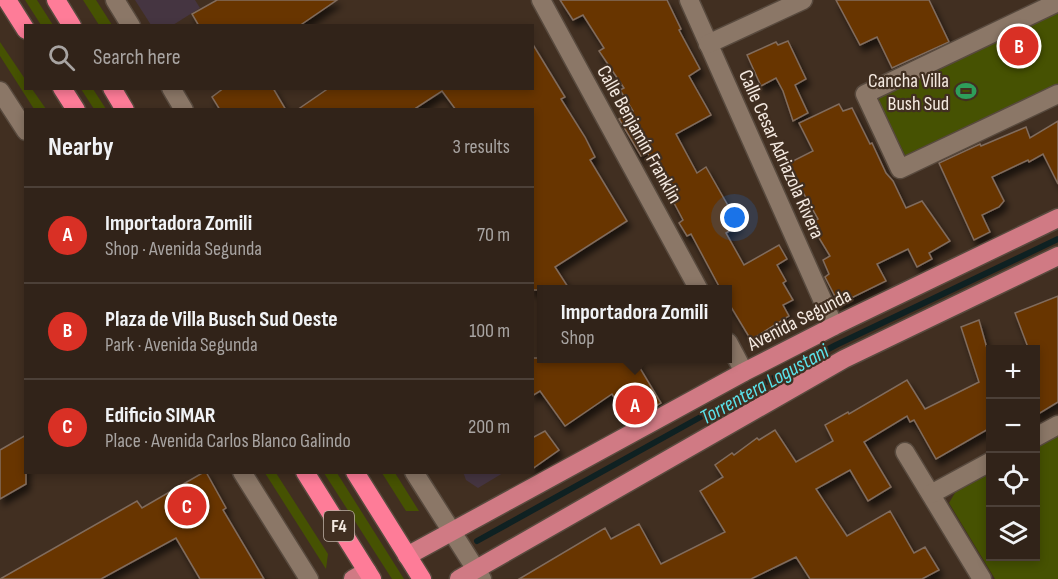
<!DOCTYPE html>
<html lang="en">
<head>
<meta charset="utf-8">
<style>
	body { margin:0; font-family:"Sofia Sans Condensed",sans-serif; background:#392b22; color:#f1f3f6 }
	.controls { position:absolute; right:18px; bottom:18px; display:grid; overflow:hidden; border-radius:0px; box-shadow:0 3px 9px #0003 }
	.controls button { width:54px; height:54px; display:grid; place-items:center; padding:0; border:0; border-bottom:2px solid #4c4038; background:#312319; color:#f1f3f6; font:30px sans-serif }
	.you { position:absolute; left:735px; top:218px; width:21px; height:21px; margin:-15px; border:4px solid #fff; border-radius:50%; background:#1a73e8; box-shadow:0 0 0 9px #1a73e833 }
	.badge { display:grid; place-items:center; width:39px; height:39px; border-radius:50%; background:#d93025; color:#fff; font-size:20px; font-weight:700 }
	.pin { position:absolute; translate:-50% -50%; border:3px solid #fff; box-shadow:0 2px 6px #0006 }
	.popup { position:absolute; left:537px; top:285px; width:195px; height:78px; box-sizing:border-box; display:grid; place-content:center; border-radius:0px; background:#312319; filter:drop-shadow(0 2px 4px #0005); font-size:20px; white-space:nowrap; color:#a8a4a2 }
	.popup b { font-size:22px; color:#f1f3f6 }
	.popup::after { content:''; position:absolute; left:50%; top:100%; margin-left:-12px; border:12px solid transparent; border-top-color:#312319 }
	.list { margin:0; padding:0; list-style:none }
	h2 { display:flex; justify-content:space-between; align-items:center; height:78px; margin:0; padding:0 24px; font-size:26px }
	h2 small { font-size:20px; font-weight:400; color:#a8a4a2 }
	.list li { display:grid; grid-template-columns:39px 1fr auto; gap:18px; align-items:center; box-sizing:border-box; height:96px; padding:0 24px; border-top:2px solid #4c4038 }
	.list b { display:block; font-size:22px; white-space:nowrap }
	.list p { margin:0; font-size:20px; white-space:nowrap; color:#a8a4a2 }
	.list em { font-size:20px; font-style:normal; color:#a8a4a2 }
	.icon { flex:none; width:33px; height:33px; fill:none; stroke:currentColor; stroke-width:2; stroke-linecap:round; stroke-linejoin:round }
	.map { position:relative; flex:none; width:1058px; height:579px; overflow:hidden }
	.search { position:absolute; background:#312319; box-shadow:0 3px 9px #0003; left:24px; top:24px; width:510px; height:66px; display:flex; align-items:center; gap:15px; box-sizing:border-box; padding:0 21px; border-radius:0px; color:#a8a4a2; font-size:22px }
	.panel { position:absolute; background:#312319; box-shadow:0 3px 9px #0003; left:24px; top:108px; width:510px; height:366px; border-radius:0px }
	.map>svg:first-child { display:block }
	.commercial { fill:#453541 }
	.green { fill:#465202 }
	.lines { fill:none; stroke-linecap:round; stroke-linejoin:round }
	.stream { stroke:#0f2122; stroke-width:6 }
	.building { fill:#683500; stroke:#816c5d; stroke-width:1.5; filter:url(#shadow) }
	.minor-casing { stroke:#584a3e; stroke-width:21 }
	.major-casing { stroke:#584a3e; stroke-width:21 }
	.highway-casing { stroke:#584a3e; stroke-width:21 }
	.minor { stroke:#8b7767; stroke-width:18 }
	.major { stroke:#d07a84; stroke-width:18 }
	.highway { stroke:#fe7c98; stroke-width:18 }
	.labels { text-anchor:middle; stroke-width:4.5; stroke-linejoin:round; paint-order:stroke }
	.shield { fill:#412f21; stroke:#bfb2a7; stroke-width:1.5 }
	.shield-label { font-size:18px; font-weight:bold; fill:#f5eae1 }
	.poi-label { font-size:20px; fill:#f5eae1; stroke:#412f21; text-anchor:end }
	.street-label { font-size:20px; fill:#f5eae1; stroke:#412f21 }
	.water-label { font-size:21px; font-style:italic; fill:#5ae3eb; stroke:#412f21 }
</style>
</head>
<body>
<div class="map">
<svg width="1058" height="579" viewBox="0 0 1058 579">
	<defs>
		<filter id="shadow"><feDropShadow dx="3.5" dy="6" stdDeviation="3" flood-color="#0009"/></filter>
	</defs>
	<rect width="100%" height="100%" fill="#412f21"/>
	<!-- commercial -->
	<g class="commercial">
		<path d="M 135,0 L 195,0 L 200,8 L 173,25 L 151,25 Z"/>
		<path d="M 463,472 L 503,472 L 503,473 L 478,488 L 466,480 Z"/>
	</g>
	<!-- green -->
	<g class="green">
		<path d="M 25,0 L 37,0 L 53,25 L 41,25 Z"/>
		<path d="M 83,0 L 96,0 L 112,25 L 99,25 Z"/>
		<path d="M 1058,9 L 1058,84 L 906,157 L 877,97 Z"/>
		<path d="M 0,42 L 25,79 L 26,88 L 32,89 L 46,109 L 34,109 L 0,56 Z"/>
		<path d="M 81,89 L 93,89 L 106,109 L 94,109 Z"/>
		<path d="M 1058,434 L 1058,579 L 995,579 L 949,503 L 956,491 L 990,471 L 990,556 L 1036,556 L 1036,446 Z"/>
		<path d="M 265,473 L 276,473 L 328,554 L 326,569 Z"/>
		<path d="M 324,473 L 337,473 L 404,579 L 392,579 Z"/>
		<path d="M 382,473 L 395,473 L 419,511 L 406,511 Z"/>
	</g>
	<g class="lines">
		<!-- stream -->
		<path class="stream" d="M 477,541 L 715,409 L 836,345 L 1058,239"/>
	</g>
	<!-- building -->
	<g class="building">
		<path d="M 217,0 L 337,0 L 299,26 L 199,26 L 192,14 Z"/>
		<path d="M 560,0 L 667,0 L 681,29 L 679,30 L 700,69 L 689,76 L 711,115 L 676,134 L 697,173 L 706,167 L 739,225 L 726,233 L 744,265 L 779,245 L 787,259 L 777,265 L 786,281 L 783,283 L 793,300 L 783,305 L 789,316 L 751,340 L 728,302 L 728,290 L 721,290 L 691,234 L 687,236 L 679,223 L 683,220 L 647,152 L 641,156 L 619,119 L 633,111 L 620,90 L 624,88 L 599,51 L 604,48 L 583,15 L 573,20 Z"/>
		<path d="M 836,0 L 929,0 L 949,42 L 892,68 L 877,37 L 860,45 Z"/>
		<path d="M 788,41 L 806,79 L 795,85 L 808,113 L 793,121 L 783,91 L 776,78 L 761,86 L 747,55 L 776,42 L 778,45 Z"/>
		<path d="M 532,43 L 565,97 L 561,99 L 585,137 L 595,157 L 590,160 L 627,221 L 555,267 L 570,290 L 532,290 L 532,110 L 456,110 L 442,91 L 413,110 L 297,110 L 329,88 L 532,88 Z"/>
		<path d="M 224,88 L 273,88 L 286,110 L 220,110 L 212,97 Z"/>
		<path d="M 839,104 L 843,111 L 852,108 L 870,144 L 872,143 L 886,173 L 893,181 L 906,208 L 922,201 L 950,241 L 929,253 L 932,259 L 917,267 L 908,249 L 877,264 L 886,281 L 839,304 L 825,277 L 829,274 L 823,260 L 830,256 L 810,223 L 818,219 L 787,164 L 813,151 L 799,123 Z"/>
		<path d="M 1058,121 L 1058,184 L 1043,154 L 1029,162 L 1028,160 L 992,177 L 1004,201 L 999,207 L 982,215 L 990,232 L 974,240 L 939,163 L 980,144 L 981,146 L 1026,127 L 1030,138 Z"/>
		<path d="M 1058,296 L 1058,402 L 1035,416 L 1035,350 L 1029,350 L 1015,313 Z"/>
		<path d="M 979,320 L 990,359 L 990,428 L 936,459 L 914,420 L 910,422 L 907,416 L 864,442 L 891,487 L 868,501 L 850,470 L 816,489 L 847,536 L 890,511 L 914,553 L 925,547 L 939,570 L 922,579 L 810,579 L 796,557 L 751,579 L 519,579 L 605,528 L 611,539 L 639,524 L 661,564 L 725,532 L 700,491 L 723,477 L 715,465 L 732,453 L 734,455 L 757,438 L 759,440 L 775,430 L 796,462 L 833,441 L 825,425 L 848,412 L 849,414 L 907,380 L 925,409 L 979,382 L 961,327 Z"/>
		<path d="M 532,358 L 634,358 L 661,403 L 630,422 L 612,394 L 565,426 L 540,391 L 532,396 Z"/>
		<path d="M 545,431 L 559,450 L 532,469 L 532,438 Z"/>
		<path d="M 26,435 L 26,484 L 0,499 L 0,450 Z"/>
		<path d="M 204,472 L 206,472 L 226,508 L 223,510 L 264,579 L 200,579 L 176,538 L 101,579 L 0,579 L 137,501 L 142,508 Z"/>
	</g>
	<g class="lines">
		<!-- minor casing -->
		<g class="minor-casing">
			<g id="minor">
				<path d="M 115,0 L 131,26"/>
				<path d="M 541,0 L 699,290"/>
				<path d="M 689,0 L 834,326"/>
				<path d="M 1058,2 L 865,94 L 900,169 L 1058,94"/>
				<path d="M 708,44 L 803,0"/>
				<path d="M 171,88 L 184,110"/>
				<path d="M 0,91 L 26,131"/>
				<path d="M 728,342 L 744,372"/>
				<path d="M 1036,437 L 1058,425"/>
				<path d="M 905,452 L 982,579"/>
				<path d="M 242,472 L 309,579"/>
				<path d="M 414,472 L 482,579"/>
				<path d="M 931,494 L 990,462"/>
			</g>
		</g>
		<!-- major casing -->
		<g class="major-casing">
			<g id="major">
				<path d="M 407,556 L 744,372 L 834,326 L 1058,218"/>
				<path d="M 353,579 L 367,571"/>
				<path d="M 459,579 L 844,359 L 1058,256"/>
			</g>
		</g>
		<!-- highway casing -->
		<g class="highway-casing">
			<g id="highway">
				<path d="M 7,0 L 26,30"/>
				<path d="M 56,0 L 72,26"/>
				<path d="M 62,88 L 76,110"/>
				<path d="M 112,88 L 125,110"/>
				<path d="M 305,472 L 372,579"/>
				<path d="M 355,472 L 422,579"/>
			</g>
		</g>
		<!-- minor -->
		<use href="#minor" class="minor"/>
		<!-- major -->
		<use href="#major" class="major"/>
		<!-- highway -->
		<use href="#highway" class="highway"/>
	</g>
	<!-- icons -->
	<defs>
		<g id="stadium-bare" transform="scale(1.62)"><path d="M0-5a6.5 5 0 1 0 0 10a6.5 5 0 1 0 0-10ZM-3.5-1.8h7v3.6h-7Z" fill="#2e9e5b" stroke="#412f21" stroke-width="2.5" paint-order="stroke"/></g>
	</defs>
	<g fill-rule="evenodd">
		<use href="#stadium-bare" x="966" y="91"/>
	</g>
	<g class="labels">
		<!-- shield labels -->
		<rect class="shield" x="324" y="511" width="30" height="30" rx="4.5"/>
		<g class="shield-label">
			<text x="339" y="532">F4</text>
		</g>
		<!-- poi labels -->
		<g class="poi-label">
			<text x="949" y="87">Cancha Villa<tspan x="949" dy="23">Bush Sud</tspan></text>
		</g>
		<!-- street labels -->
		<g class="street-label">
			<text transform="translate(640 134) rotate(61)" y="7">Calle Benjamín Franklin</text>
			<text transform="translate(782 154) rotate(66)" y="7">Calle Cesar Adriazola Rivera</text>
			<text transform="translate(799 319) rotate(-27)" y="7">Avenida Segunda</text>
		</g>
		<!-- water labels -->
		<g class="water-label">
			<text transform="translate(764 384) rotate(-29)" y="7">Torrentera Logustani</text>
		</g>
	</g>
</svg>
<div class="controls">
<button>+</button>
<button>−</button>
<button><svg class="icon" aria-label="locate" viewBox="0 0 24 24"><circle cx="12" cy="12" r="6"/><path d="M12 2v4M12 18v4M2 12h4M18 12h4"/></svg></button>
<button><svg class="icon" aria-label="layers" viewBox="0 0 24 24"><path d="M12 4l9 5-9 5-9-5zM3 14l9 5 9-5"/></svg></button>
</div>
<div class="you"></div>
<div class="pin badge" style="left:635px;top:405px">A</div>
<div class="popup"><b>Importadora Zomili</b>Shop</div>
<div class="pin badge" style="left:1019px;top:46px">B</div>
<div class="pin badge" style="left:187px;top:506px">C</div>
<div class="search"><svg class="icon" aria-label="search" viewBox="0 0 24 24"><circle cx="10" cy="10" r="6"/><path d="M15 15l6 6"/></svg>Search here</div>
<section class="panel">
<h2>Nearby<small>3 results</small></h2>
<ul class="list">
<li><span class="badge">A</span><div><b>Importadora Zomili</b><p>Shop · Avenida Segunda</p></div><em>70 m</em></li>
<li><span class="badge">B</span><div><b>Plaza de Villa Busch Sud Oeste</b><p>Park · Avenida Segunda</p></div><em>100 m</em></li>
<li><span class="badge">C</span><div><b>Edificio SIMAR</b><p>Place · Avenida Carlos Blanco Galindo</p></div><em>200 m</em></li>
</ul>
</section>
</div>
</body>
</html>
